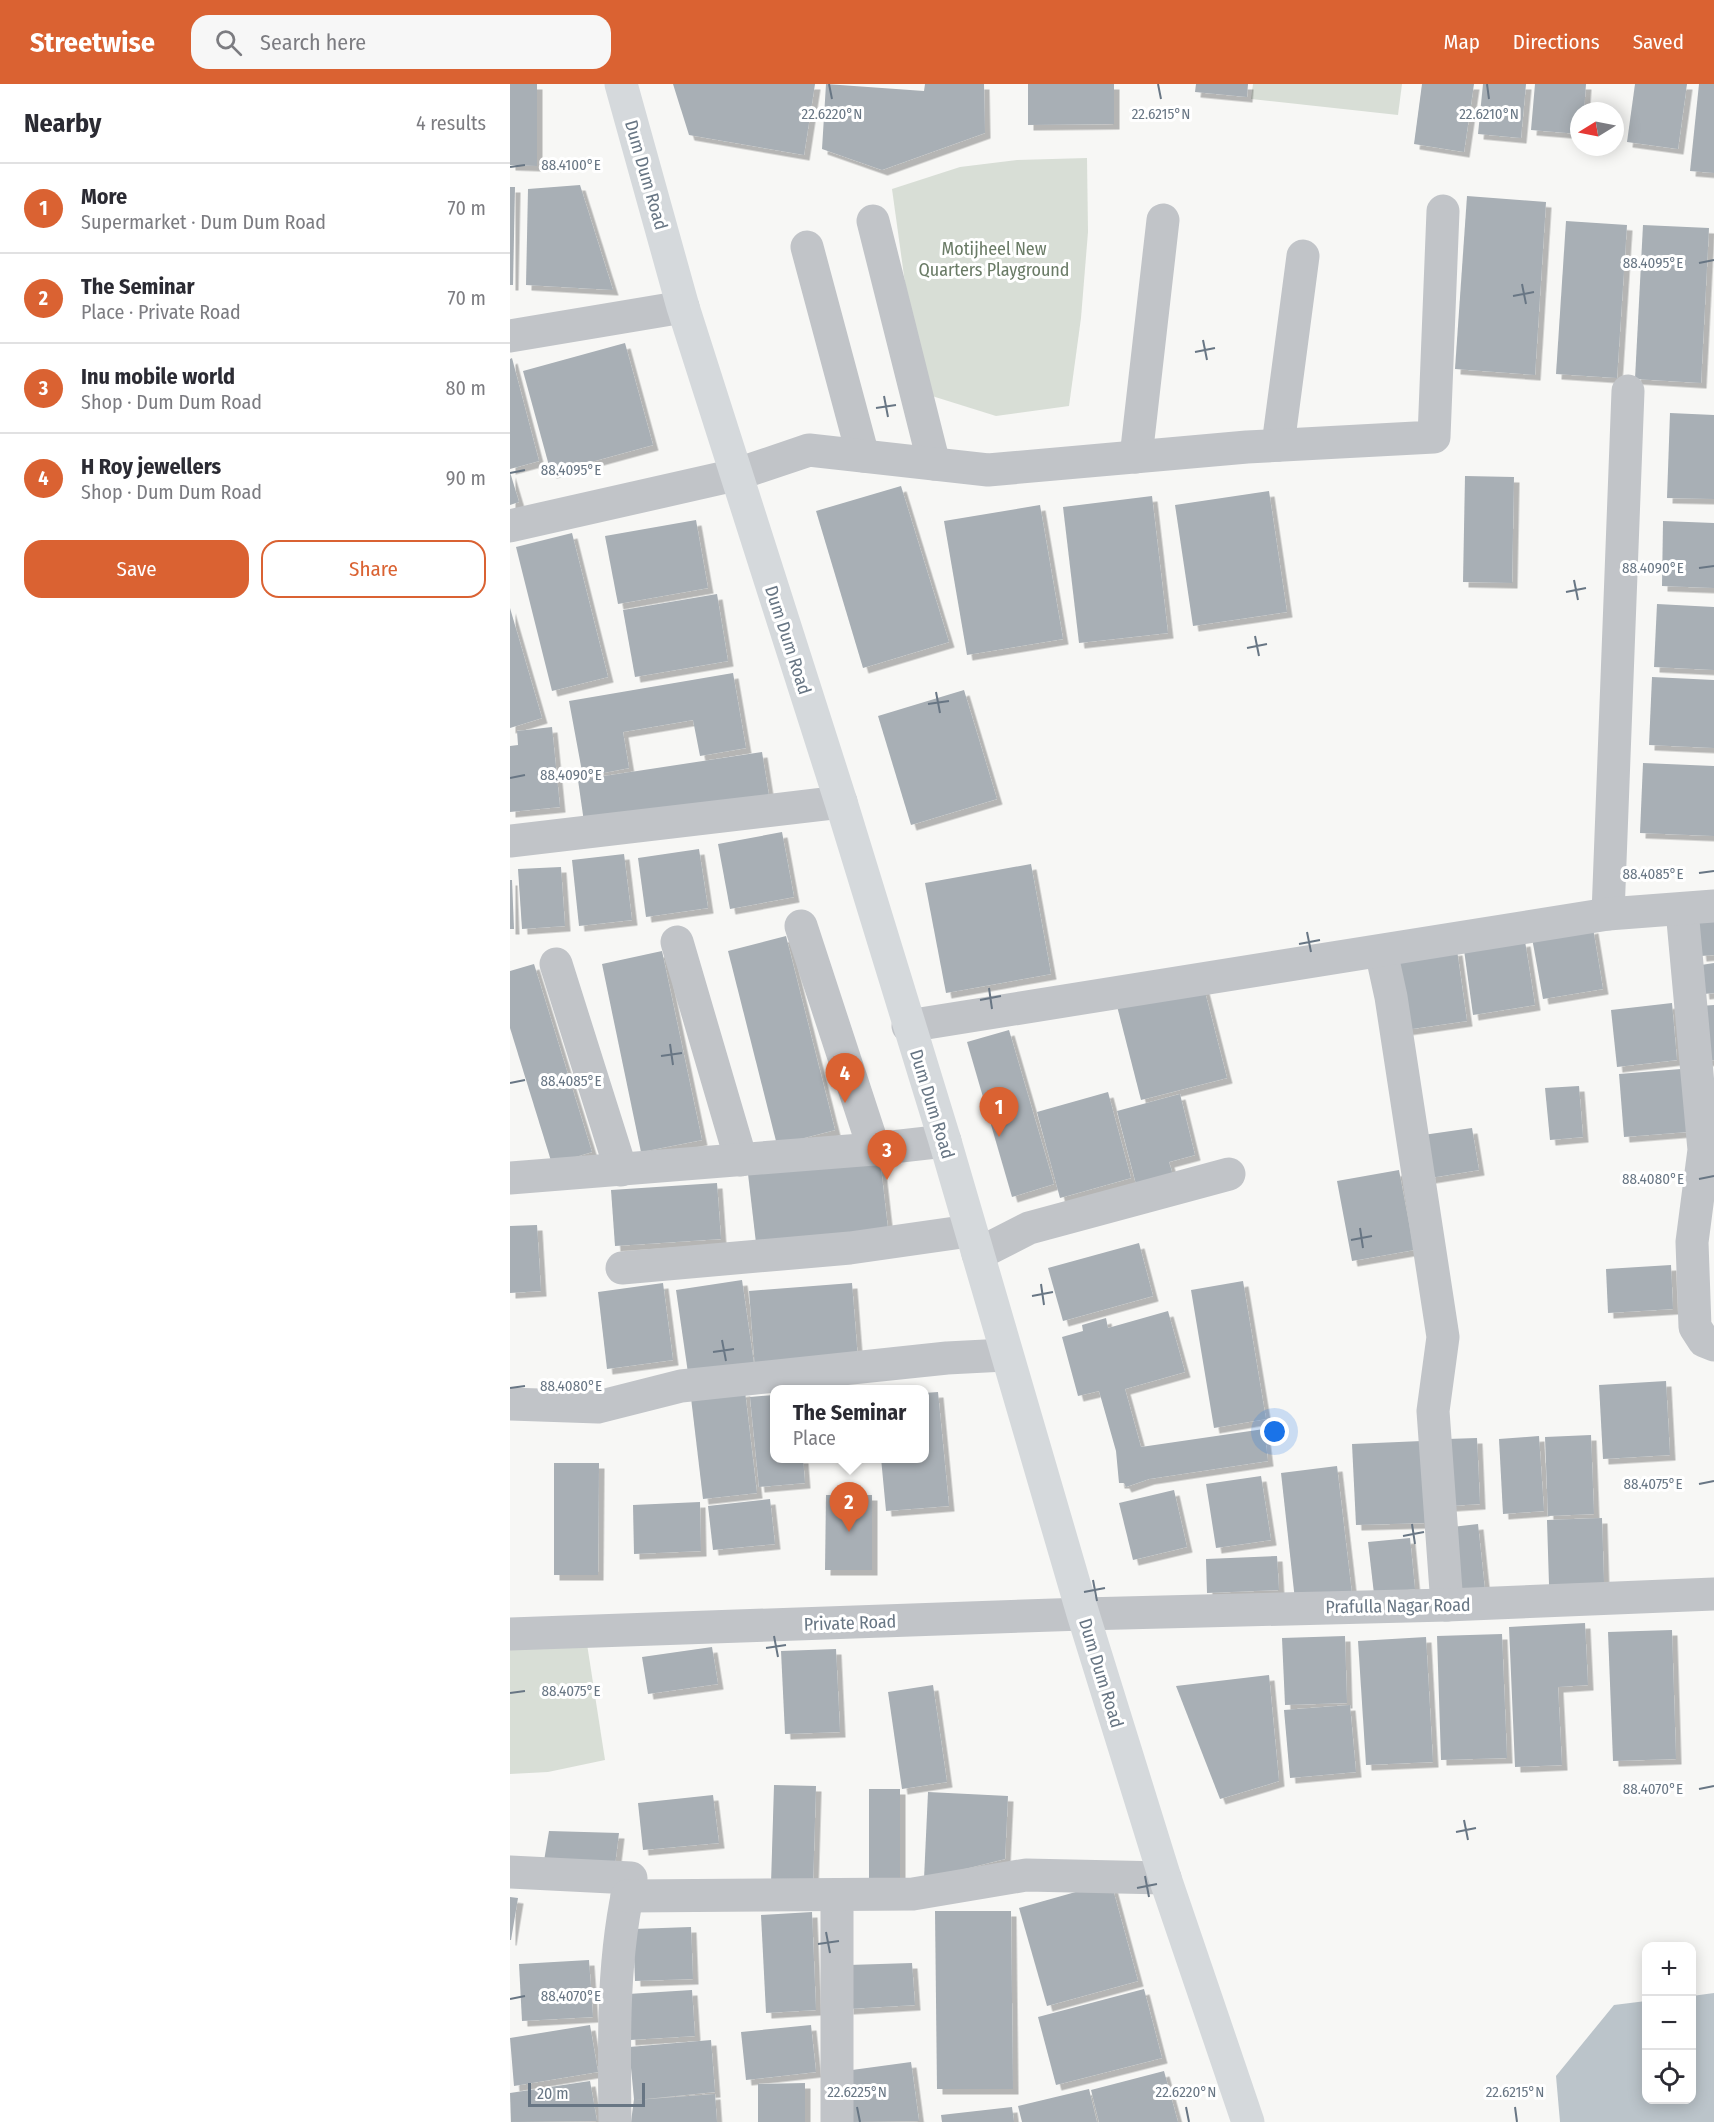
<!DOCTYPE html>
<html lang="en">
<head>
<meta charset="utf-8">
<style>
	body { margin:0; font-family:"Fira Sans Condensed",sans-serif; background:#f7f7f7; color:#2b2b33 }
	.controls { position:absolute; right:18px; bottom:18px; display:grid; overflow:hidden; border-radius:12px; box-shadow:0 3px 15px #0003 }
	.controls button { width:54px; height:54px; display:grid; place-items:center; padding:0; border:0; border-bottom:2px solid #e1e1e2; background:#fff; color:#2b2b33; font:30px sans-serif }
	.compass { position:absolute; left:1060px; top:18px; width:54px; height:54px; border-radius:50%; background:#fff; box-shadow:0 3px 15px #0003; rotate:260deg }
	.scale { position:absolute; left:18px; bottom:15px; width:117px; box-sizing:border-box; padding-left:6px; border:3px solid #687684; border-top:0; font-size:16px; line-height:21px; white-space:nowrap; color:#687684; -webkit-text-stroke:4px #fff; paint-order:stroke }
	.you { position:absolute; left:765px; top:1348px; width:21px; height:21px; margin:-15px; border:4px solid #fff; border-radius:50%; background:#1a73e8; box-shadow:0 0 0 9px #1a73e833 }
	.badge { display:grid; place-items:center; width:39px; height:39px; border-radius:50%; background:#da6232; color:#fff; font-size:20px; font-weight:700 }
	.pin { position:absolute; translate:-50% -50px; filter:drop-shadow(0 2px 3px #0008) }
	.pin::after { content:''; position:absolute; top:32px; width:21px; height:18px; background:inherit; clip-path:polygon(0 0,100% 0,50% 100%) }
	.popup { position:absolute; left:260px; top:1301px; width:159px; height:78px; box-sizing:border-box; display:grid; place-content:center; border-radius:12px; background:#fff; filter:drop-shadow(0 2px 4px #0005); font-size:20px; white-space:nowrap; color:#7c7c81 }
	.popup b { font-size:22px; color:#2b2b33 }
	.popup::after { content:''; position:absolute; left:50%; top:100%; margin-left:-12px; border:12px solid transparent; border-top-color:#fff }
	.list { margin:0; padding:0; list-style:none }
	h2 { display:flex; justify-content:space-between; align-items:center; height:78px; margin:0; padding:0 24px; font-size:26px }
	h2 small { font-size:20px; font-weight:400; color:#7c7c81 }
	.list li { display:grid; grid-template-columns:39px 1fr auto; gap:18px; align-items:center; box-sizing:border-box; height:90px; padding:0 24px; border-top:2px solid #e1e1e2 }
	.list b { display:block; font-size:22px; white-space:nowrap }
	.list p { margin:0; font-size:20px; white-space:nowrap; color:#7c7c81 }
	.list em { font-size:20px; font-style:normal; color:#7c7c81 }
	.actions { display:flex; gap:12px; padding:18px 24px }
	.actions a { flex:1; padding:14px 0; border:2px solid #da6232; border-radius:18px; text-align:center; font-size:21px; color:#da6232 }
	.actions .main { background:#da6232; color:#fff }
	.icon { flex:none; width:33px; height:33px; fill:none; stroke:currentColor; stroke-width:2; stroke-linecap:round; stroke-linejoin:round }
	.map { position:relative; flex:none; width:1204px; height:2038px; overflow:hidden }
	header { display:flex; align-items:center; gap:36px; box-sizing:border-box; height:84px; padding:0 30px; background:#da6232; color:#fff }
	header strong { font-size:28px }
	nav { display:flex; gap:33px; margin-inline-start:auto; font-size:21px }
	.search { width:420px; height:54px; background:#f7f7f7; display:flex; align-items:center; gap:15px; box-sizing:border-box; padding:0 21px; border-radius:18px; color:#7c7c81; font-size:22px }
	main { display:flex }
	aside { flex:1; background:#fff }
	.map>svg:first-child { display:block }
	.green { fill:#d8ded6 }
	.water { fill:#bbc4ca }
	.building { fill:#a8afb5; filter:url(#shadow) }
	.lines { fill:none; stroke-linecap:round; stroke-linejoin:round }
	.minor { stroke:#c1c4c8; stroke-width:33 }
	.major { stroke:#d5d9dc; stroke-width:33 }
	.ticks { fill:none; stroke:#687684; stroke-width:2 }
	.labels { text-anchor:middle; stroke-width:6; stroke-linejoin:round; paint-order:stroke }
	.street-label { font-size:18px; fill:#687684; stroke:#fff }
	.park-label { font-size:18px; fill:#6a7b66; stroke:#fff }
	.ticks-label { font-size:15px; text-anchor:middle; fill:#687684; stroke:#fff; stroke-width:6; stroke-linejoin:round; paint-order:stroke }
</style>
</head>
<body>
<header>
<strong>Streetwise</strong>
<div class="search"><svg class="icon" aria-label="search" viewBox="0 0 24 24"><circle cx="10" cy="10" r="6"/><path d="M15 15l6 6"/></svg>Search here</div>
<nav><a>Map</a><a>Directions</a><a>Saved</a></nav>
</header>
<main>
<aside>
<h2>Nearby<small>4 results</small></h2>
<ul class="list">
<li><span class="badge">1</span><div><b>More</b><p>Supermarket · Dum Dum Road</p></div><em>70 m</em></li>
<li><span class="badge">2</span><div><b>The Seminar</b><p>Place · Private Road</p></div><em>70 m</em></li>
<li><span class="badge">3</span><div><b>Inu mobile world</b><p>Shop · Dum Dum Road</p></div><em>80 m</em></li>
<li><span class="badge">4</span><div><b>H Roy jewellers</b><p>Shop · Dum Dum Road</p></div><em>90 m</em></li>
</ul>
<div class="actions"><a class="main">Save</a><a>Share</a></div>
</aside>
<div class="map">
<svg width="1204" height="2038" viewBox="0 0 1204 2038">
	<defs>
		<filter id="shadow"><feDropShadow dx="5.5" dy="5.5" stdDeviation="0" flood-color="#0004"/></filter>
	</defs>
	<rect width="100%" height="100%" fill="#f7f7f5"/>
	<!-- green -->
	<g class="green">
		<path d="M 743,0 L 892,0 L 888,31 L 741,15 Z"/>
		<path d="M 577,74 L 578,148 L 571,234 L 559,322 L 486,332 L 422,312 L 395,199 L 382,105 L 450,83 L 507,76 Z"/>
		<path d="M 77,1560 L 95,1676 L 38,1688 L 0,1690 L 0,1564 Z"/>
	</g>
	<!-- water -->
	<path class="water" d="M 1204,1909 L 1204,2038 L 1050,2038 L 1046,1992 L 1104,1921 L 1136,1917 L 1136,2016 L 1182,2016 L 1182,1912 Z"/>
	<!-- building -->
	<g class="building">
		<path d="M 0,0 L 27,0 L 27,82 L 0,81 Z"/>
		<path d="M 163,0 L 305,0 L 294,71 L 179,51 Z"/>
		<path d="M 316,0 L 414,7 L 415,0 L 474,0 L 475,49 L 372,86 L 312,65 Z"/>
		<path d="M 518,0 L 604,0 L 604,40 L 518,41 Z"/>
		<path d="M 686,0 L 738,0 L 737,13 L 685,8 Z"/>
		<path d="M 912,0 L 964,0 L 954,68 L 904,60 Z"/>
		<path d="M 973,0 L 1016,0 L 1011,54 L 968,50 Z"/>
		<path d="M 1025,0 L 1076,0 L 1074,27 L 1069,27 L 1069,50 L 1021,46 Z"/>
		<path d="M 1125,0 L 1177,0 L 1168,65 L 1117,58 Z"/>
		<path d="M 1189,0 L 1204,0 L 1204,89 L 1180,87 Z"/>
		<path d="M 70,101 L 103,206 L 16,201 L 18,105 Z"/>
		<path d="M 0,103 L 5,103 L 3,201 L 0,201 Z"/>
		<path d="M 957,112 L 1036,118 L 1025,291 L 945,285 Z"/>
		<path d="M 1056,137 L 1117,141 L 1107,294 L 1046,290 Z"/>
		<path d="M 1133,141 L 1199,144 L 1191,299 L 1125,295 Z"/>
		<path d="M 115,259 L 143,361 L 41,389 L 13,287 Z"/>
		<path d="M 2,274 L 29,377 L 0,385 L 0,275 Z"/>
		<path d="M 1160,329 L 1204,331 L 1204,415 L 1157,414 Z"/>
		<path d="M 0,388 L 9,418 L 0,421 Z"/>
		<path d="M 955,392 L 1004,393 L 1002,499 L 953,498 Z"/>
		<path d="M 391,402 L 439,558 L 353,584 L 306,427 Z"/>
		<path d="M 759,407 L 777,528 L 683,542 L 665,421 Z"/>
		<path d="M 642,412 L 658,549 L 569,559 L 553,423 Z"/>
		<path d="M 530,421 L 553,555 L 457,571 L 434,437 Z"/>
		<path d="M 186,436 L 198,504 L 108,520 L 95,452 Z"/>
		<path d="M 1153,437 L 1204,439 L 1204,504 L 1152,502 Z"/>
		<path d="M 62,449 L 98,593 L 42,607 L 6,463 Z"/>
		<path d="M 207,510 L 218,577 L 125,593 L 113,526 Z"/>
		<path d="M 1147,520 L 1204,523 L 1204,586 L 1144,583 Z"/>
		<path d="M 0,524 L 32,634 L 0,644 Z"/>
		<path d="M 223,589 L 236,664 L 190,672 L 183,636 L 113,648 L 119,684 L 73,693 L 59,617 Z"/>
		<path d="M 1142,593 L 1204,596 L 1204,664 L 1139,661 Z"/>
		<path d="M 454,606 L 487,715 L 401,741 L 368,632 Z"/>
		<path d="M 42,643 L 50,723 L 0,728 L 0,662 L 8,661 L 7,647 Z"/>
		<path d="M 252,668 L 261,724 L 76,752 L 68,696 Z"/>
		<path d="M 1133,679 L 1204,682 L 1204,752 L 1130,749 Z"/>
		<path d="M 272,748 L 284,813 L 220,825 L 208,760 Z"/>
		<path d="M 189,765 L 198,824 L 136,833 L 128,774 Z"/>
		<path d="M 114,770 L 122,836 L 69,842 L 62,776 Z"/>
		<path d="M 521,780 L 541,890 L 436,909 L 415,799 Z"/>
		<path d="M 51,783 L 55,842 L 12,845 L 8,785 Z"/>
		<path d="M 0,796 L 2,796 L 4,845 L 0,845 Z"/>
		<path d="M 1204,832 L 1204,871 L 1191,872 L 1187,834 Z"/>
		<path d="M 1083,844 L 1093,905 L 1033,915 L 1022,854 Z"/>
		<path d="M 276,852 L 325,1046 L 267,1061 L 218,867 Z"/>
		<path d="M 1015,857 L 1025,921 L 963,931 L 954,866 Z"/>
		<path d="M 947,866 L 957,937 L 895,946 L 884,875 Z"/>
		<path d="M 152,867 L 192,1056 L 131,1068 L 92,880 Z"/>
		<path d="M 1204,879 L 1204,909 L 1194,910 L 1191,881 Z"/>
		<path d="M 24,880 L 82,1068 L 42,1080 L 0,944 L 0,887 Z"/>
		<path d="M 693,900 L 717,994 L 631,1016 L 607,922 Z"/>
		<path d="M 1162,919 L 1167,976 L 1107,983 L 1101,926 Z"/>
		<path d="M 1204,921 L 1204,976 L 1194,977 L 1190,922 Z"/>
		<path d="M 499,946 L 544,1100 L 502,1113 L 457,958 Z"/>
		<path d="M 1171,985 L 1177,1048 L 1114,1053 L 1109,990 Z"/>
		<path d="M 1069,1002 L 1073,1053 L 1040,1056 L 1035,1004 Z"/>
		<path d="M 598,1008 L 621,1094 L 550,1114 L 527,1028 Z"/>
		<path d="M 670,1010 L 685,1071 L 659,1078 L 665,1098 L 628,1108 L 607,1027 Z"/>
		<path d="M 962,1044 L 969,1086 L 920,1094 L 913,1051 Z"/>
		<path d="M 370,1075 L 378,1145 L 246,1159 L 238,1090 Z"/>
		<path d="M 889,1086 L 904,1166 L 842,1177 L 827,1097 Z"/>
		<path d="M 207,1099 L 211,1155 L 105,1162 L 101,1106 Z"/>
		<path d="M 27,1141 L 31,1207 L 0,1209 L 0,1142 Z"/>
		<path d="M 629,1159 L 643,1212 L 553,1237 L 538,1184 Z"/>
		<path d="M 1161,1181 L 1163,1225 L 1098,1229 L 1096,1185 Z"/>
		<path d="M 232,1196 L 244,1280 L 178,1289 L 166,1206 Z"/>
		<path d="M 733,1197 L 756,1335 L 704,1344 L 681,1206 Z"/>
		<path d="M 153,1199 L 163,1276 L 97,1285 L 88,1208 Z"/>
		<path d="M 342,1199 L 348,1276 L 245,1284 L 239,1207 Z"/>
		<path d="M 658,1227 L 675,1288 L 615,1305 L 631,1363 L 754,1345 L 758,1377 L 639,1395 L 616,1403 L 614,1399 L 609,1399 L 606,1367 L 589,1307 L 568,1312 L 552,1253 L 573,1247 L 572,1241 L 596,1234 L 598,1244 Z"/>
		<path d="M 1156,1297 L 1160,1371 L 1093,1375 L 1089,1301 Z"/>
		<path d="M 235,1307 L 247,1409 L 193,1415 L 181,1314 Z"/>
		<path d="M 428,1308 L 439,1422 L 376,1427 L 371,1374 L 414,1374 L 414,1309 Z"/>
		<path d="M 264,1311 L 264,1374 L 293,1374 L 295,1399 L 249,1403 L 240,1313 Z"/>
		<path d="M 1081,1351 L 1084,1430 L 1038,1432 L 1035,1353 Z"/>
		<path d="M 1029,1352 L 1034,1427 L 993,1430 L 989,1355 Z"/>
		<path d="M 967,1354 L 970,1420 L 940,1422 L 937,1355 Z"/>
		<path d="M 912,1357 L 915,1439 L 846,1441 L 842,1360 Z"/>
		<path d="M 44,1379 L 89,1379 L 88,1491 L 44,1491 Z"/>
		<path d="M 827,1382 L 842,1510 L 785,1516 L 771,1389 Z"/>
		<path d="M 751,1392 L 761,1456 L 706,1464 L 696,1400 Z"/>
		<path d="M 664,1406 L 677,1463 L 623,1476 L 609,1419 Z"/>
		<path d="M 316,1411 L 362,1411 L 362,1486 L 315,1486 Z"/>
		<path d="M 260,1415 L 265,1460 L 203,1466 L 198,1422 Z"/>
		<path d="M 190,1418 L 191,1467 L 124,1470 L 123,1421 Z"/>
		<path d="M 1092,1434 L 1094,1499 L 1039,1501 L 1037,1436 Z"/>
		<path d="M 968,1440 L 975,1506 L 949,1509 L 942,1443 Z"/>
		<path d="M 900,1454 L 905,1505 L 864,1510 L 858,1458 Z"/>
		<path d="M 767,1472 L 769,1506 L 697,1509 L 696,1475 Z"/>
		<path d="M 1075,1539 L 1078,1601 L 1048,1603 L 1052,1681 L 1005,1683 L 999,1543 Z"/>
		<path d="M 1162,1546 L 1166,1675 L 1103,1677 L 1098,1548 Z"/>
		<path d="M 992,1550 L 997,1674 L 931,1676 L 927,1552 Z"/>
		<path d="M 835,1552 L 837,1619 L 775,1621 L 772,1554 Z"/>
		<path d="M 916,1553 L 923,1678 L 856,1681 L 848,1557 Z"/>
		<path d="M 202,1563 L 208,1600 L 138,1610 L 132,1573 Z"/>
		<path d="M 326,1565 L 330,1648 L 275,1650 L 271,1567 Z"/>
		<path d="M 759,1591 L 769,1697 L 710,1715 L 666,1602 Z"/>
		<path d="M 423,1601 L 437,1698 L 392,1705 L 378,1608 Z"/>
		<path d="M 840,1621 L 846,1688 L 780,1694 L 774,1626 Z"/>
		<path d="M 264,1701 L 306,1702 L 303,1801 L 261,1800 Z"/>
		<rect x="359" y="1705" width="31" height="89"/>
		<path d="M 418,1708 L 498,1712 L 495,1775 L 414,1795 Z"/>
		<path d="M 203,1711 L 209,1759 L 133,1766 L 128,1719 Z"/>
		<path d="M 39,1747 L 109,1749 L 105,1781 L 34,1777 Z"/>
		<path d="M 601,1798 L 628,1897 L 537,1922 L 509,1824 Z"/>
		<path d="M 0,1813 L 8,1814 L 1,1856 L 0,1856 Z"/>
		<path d="M 425,1827 L 501,1827 L 503,2005 L 427,2005 Z"/>
		<path d="M 302,1828 L 306,1926 L 256,1929 L 251,1831 Z"/>
		<path d="M 181,1843 L 183,1895 L 125,1897 L 123,1845 Z"/>
		<path d="M 79,1876 L 83,1933 L 12,1937 L 9,1880 Z"/>
		<path d="M 402,1879 L 405,1921 L 338,1925 L 338,1881 Z"/>
		<path d="M 634,1905 L 652,1974 L 546,2001 L 528,1933 Z"/>
		<path d="M 182,1906 L 185,1952 L 120,1956 L 118,1910 Z"/>
		<path d="M 80,1941 L 88,1988 L 4,2002 L 0,1954 Z"/>
		<path d="M 301,1941 L 306,1988 L 236,1996 L 231,1948 Z"/>
		<path d="M 201,1956 L 205,2008 L 126,2016 L 205,2010 L 207,2038 L 121,2038 L 124,2015 L 119,1963 Z"/>
		<path d="M 401,1978 L 409,2037 L 343,2038 L 342,1986 Z"/>
		<path d="M 654,1987 L 668,2038 L 589,2038 L 581,2006 Z"/>
		<path d="M 80,1997 L 87,2037 L 1,2038 L 0,2009 Z"/>
		<path d="M 295,1999 L 295,2038 L 248,2038 L 248,2000 Z"/>
		<path d="M 579,2005 L 587,2038 L 512,2038 L 508,2022 Z"/>
		<path d="M 502,2023 L 504,2038 L 432,2038 L 431,2031 Z"/>
	</g>
	<g class="lines">
		<!-- minor -->
		<g class="minor">
			<path d="M 363,137 L 424,380"/>
			<path d="M 297,163 L 353,372"/>
			<path d="M 0,252 L 173,223"/>
			<path d="M 768,361 L 793,172"/>
			<path d="M 626,373 L 653,136"/>
			<path d="M 0,442 L 225,391 L 299,366 L 478,386 L 737,363 L 924,353 L 933,127"/>
			<path d="M 0,757 L 331,718"/>
			<path d="M 1172,826 L 1194,1066 L 1182,1158 L 1185,1243 L 1194,1257 L 1204,1261"/>
			<path d="M 1098,830 L 1118,307"/>
			<path d="M 291,842 L 364,1065"/>
			<path d="M 167,858 L 231,1076"/>
			<path d="M 871,867 L 881,913 L 933,1253 L 923,1327 L 937,1521"/>
			<path d="M 46,880 L 111,1086"/>
			<path d="M 398,942 L 1098,830 L 1204,822"/>
			<path d="M 0,1094 L 364,1065 L 435,1057"/>
			<path d="M 468,1170 L 519,1144 L 719,1090"/>
			<path d="M 112,1184 L 340,1164 L 459,1147"/>
			<path d="M 0,1320 L 88,1323 L 171,1302 L 437,1274 L 495,1271"/>
			<path d="M 0,1550 L 573,1530 L 937,1521 L 1204,1510"/>
			<path d="M 0,1788 L 121,1794 C 102,1873 104,1957 105,2038"/>
			<path d="M 327,1811 L 327,2038"/>
			<path d="M 117,1812 L 403,1810 L 516,1791 L 655,1794"/>
		</g>
		<!-- major -->
		<path class="major" d="M 111,0 L 173,223 L 331,718 L 435,1057 L 573,1530 L 655,1794 L 738,2038"/>
	</g>
	<!-- ticks -->
	<path class="ticks" d="M 319,0 L 322,15M 648,0 L 651,15M 977,0 L 979,15M 0,83 L 15,81M 1189,179 L 1204,176M 1012,200 L 1016,220M 1003,212 L 1024,208M 693,256 L 697,276M 685,268 L 705,264M 374,312 L 378,333M 366,324 L 386,321M 0,389 L 15,386M 1189,484 L 1204,482M 1064,496 L 1068,516M 1056,508 L 1076,504M 745,552 L 749,572M 737,564 L 757,560M 426,608 L 430,629M 418,620 L 439,617M 0,694 L 15,691M 1189,789 L 1204,787M 797,848 L 801,868M 789,860 L 810,856M 479,904 L 482,925M 470,916 L 491,912M 160,960 L 163,981M 151,972 L 172,969M 0,999 L 15,996M 1189,1095 L 1204,1092M 850,1144 L 853,1164M 841,1156 L 862,1152M 531,1200 L 534,1221M 522,1212 L 543,1208M 212,1256 L 216,1277M 203,1268 L 224,1265M 0,1304 L 15,1302M 1189,1400 L 1204,1397M 902,1440 L 905,1460M 893,1452 L 914,1448M 583,1496 L 587,1517M 574,1508 L 595,1504M 264,1552 L 268,1573M 256,1564 L 276,1561M 0,1609 L 15,1607M 1189,1705 L 1204,1702M 954,1736 L 958,1756M 946,1748 L 966,1744M 635,1792 L 639,1813M 627,1804 L 647,1800M 316,1848 L 320,1869M 308,1860 L 329,1857M 0,1915 L 15,1912M 347,2023 L 350,2038M 676,2023 L 679,2038M 1005,2023 L 1007,2038"/>
	<g class="labels">
		<!-- street labels -->
		<g class="street-label">
			<text transform="translate(136 91) rotate(74)" y="6">Dum Dum Road</text>
			<text transform="translate(278 556) rotate(72)" y="6">Dum Dum Road</text>
			<text transform="translate(422 1020) rotate(73)" y="6">Dum Dum Road</text>
			<text transform="translate(888 1522) rotate(-1)" y="6">Prafulla Nagar Road</text>
			<text transform="translate(340 1539) rotate(-2)" y="6">Private Road</text>
			<text transform="translate(591 1589) rotate(73)" y="6">Dum Dum Road</text>
		</g>
		<!-- park labels -->
		<g class="park-label">
			<text x="484" y="171">Motijheel New<tspan x="484" dy="21">Quarters Playground</tspan></text>
		</g>
	</g>
	<g class="ticks-label">
		<text x="979" y="35">22.6210°N</text>
		<text x="322" y="35">22.6220°N</text>
		<text x="651" y="35">22.6215°N</text>
		<text x="61" y="86">88.4100°E</text>
		<text x="1143" y="184">88.4095°E</text>
		<text x="61" y="391">88.4095°E</text>
		<text x="1143" y="489">88.4090°E</text>
		<text x="61" y="696">88.4090°E</text>
		<text x="1143" y="795">88.4085°E</text>
		<text x="61" y="1002">88.4085°E</text>
		<text x="1143" y="1100">88.4080°E</text>
		<text x="61" y="1307">88.4080°E</text>
		<text x="1143" y="1405">88.4075°E</text>
		<text x="61" y="1612">88.4075°E</text>
		<text x="1143" y="1710">88.4070°E</text>
		<text x="61" y="1917">88.4070°E</text>
		<text x="347" y="2013">22.6225°N</text>
		<text x="676" y="2013">22.6220°N</text>
		<text x="1005" y="2013">22.6215°N</text>
	</g>
</svg>
<div class="controls">
<button>+</button>
<button>−</button>
<button><svg class="icon" aria-label="locate" viewBox="0 0 24 24"><circle cx="12" cy="12" r="6"/><path d="M12 2v4M12 18v4M2 12h4M18 12h4"/></svg></button>
</div>
<svg class="compass" viewBox="-18 -18 36 36"><path d="M0-13l5 13h-10z" fill="#e53935"/><path d="M0 13l5-13h-10z" fill="#7c7c81"/></svg>
<div class="scale">20 m</div>
<div class="you"></div>
<div class="pin badge" style="left:489px;top:1053px">1</div>
<div class="pin badge" style="left:339px;top:1448px">2</div>
<div class="popup"><b>The Seminar</b>Place</div>
<div class="pin badge" style="left:377px;top:1096px">3</div>
<div class="pin badge" style="left:335px;top:1019px">4</div>
</div>
</main>
</body>
</html>
